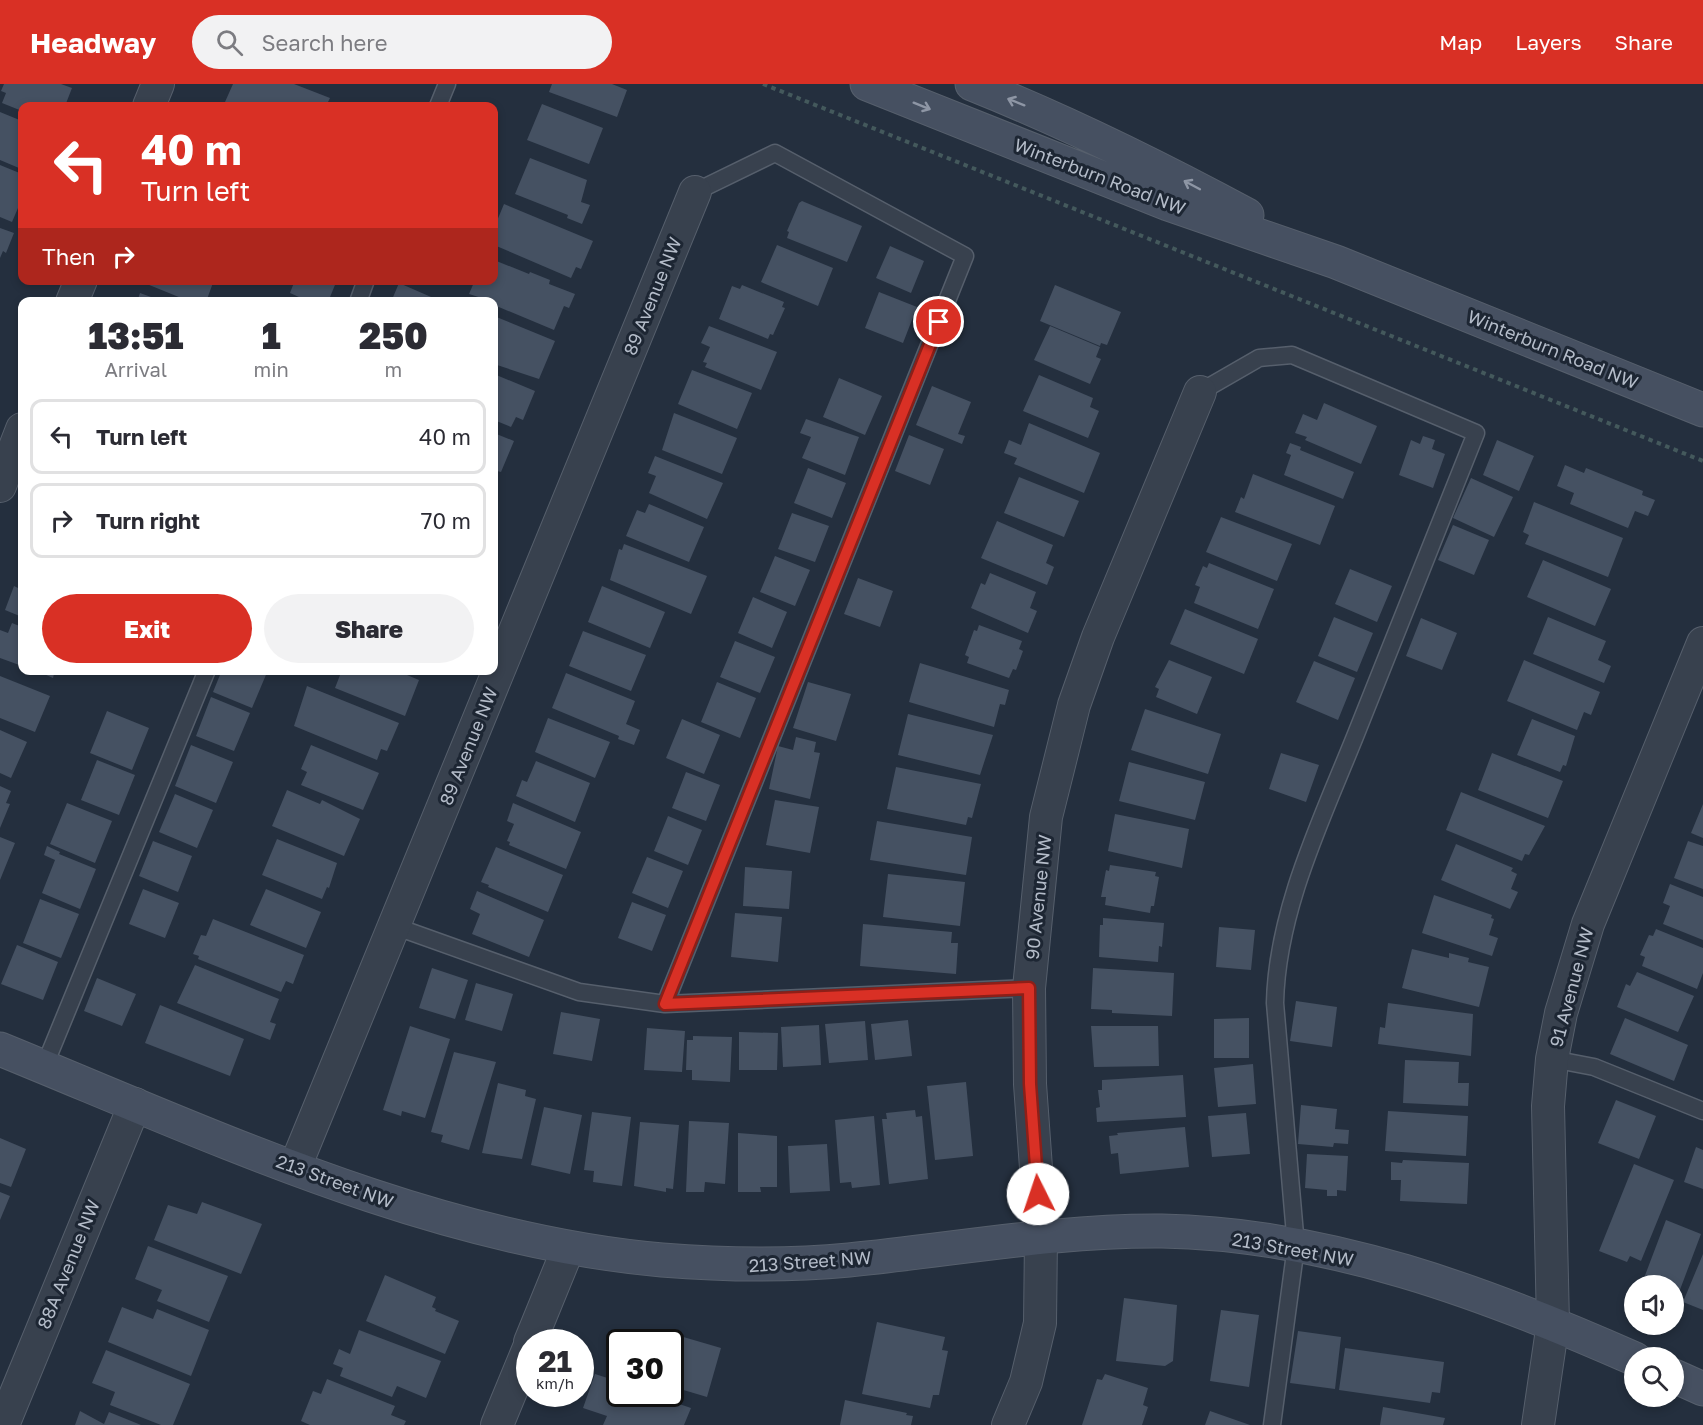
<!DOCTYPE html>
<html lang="en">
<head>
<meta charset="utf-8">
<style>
	body { margin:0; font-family:"Golos Text",sans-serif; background:#f2f2f3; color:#2b2b33; height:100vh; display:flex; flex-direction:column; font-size:22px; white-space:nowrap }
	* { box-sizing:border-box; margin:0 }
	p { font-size:20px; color:#7c7c81 }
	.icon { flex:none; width:33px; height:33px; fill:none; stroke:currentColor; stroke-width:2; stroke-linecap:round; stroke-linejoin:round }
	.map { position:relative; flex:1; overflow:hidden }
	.drawer { position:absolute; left:18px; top:213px; width:480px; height:378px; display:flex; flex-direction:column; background:#fff; border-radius:12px; box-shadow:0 3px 9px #0003 }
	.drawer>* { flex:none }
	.hud { position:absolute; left:18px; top:18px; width:480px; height:183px; border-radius:12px; box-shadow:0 3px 9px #0003; background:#d93025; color:#fff; overflow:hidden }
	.controls { position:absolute; left:1624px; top:1191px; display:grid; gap:12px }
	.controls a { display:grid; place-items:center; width:60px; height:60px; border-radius:50%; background:#fff; box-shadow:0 3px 9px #0003; font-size:30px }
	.speed { position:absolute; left:516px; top:1245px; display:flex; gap:12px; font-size:30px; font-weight:700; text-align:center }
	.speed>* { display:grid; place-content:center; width:78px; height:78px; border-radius:50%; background:#fff; box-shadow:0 3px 9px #0003; line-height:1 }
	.speed small { font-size:15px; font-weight:400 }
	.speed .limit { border:3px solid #111; border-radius:9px; background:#fff; color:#111 }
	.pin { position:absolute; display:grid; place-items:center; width:51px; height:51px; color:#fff; margin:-26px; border:3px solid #fff; border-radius:50%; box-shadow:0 2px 6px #0007 }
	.me { position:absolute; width:66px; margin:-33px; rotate:356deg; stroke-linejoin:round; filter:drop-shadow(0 0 4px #0008) }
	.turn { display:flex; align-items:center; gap:21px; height:126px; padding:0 24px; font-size:27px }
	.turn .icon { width:78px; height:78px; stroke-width:2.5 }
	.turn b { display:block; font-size:42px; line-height:51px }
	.then { display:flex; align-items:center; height:57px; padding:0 24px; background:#0003; gap:12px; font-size:22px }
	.eta { display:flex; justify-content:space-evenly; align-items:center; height:102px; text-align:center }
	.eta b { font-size:36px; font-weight:800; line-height:42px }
	.action { display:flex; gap:12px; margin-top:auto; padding:12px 24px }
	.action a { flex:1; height:69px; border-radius:36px; background:#d93025; color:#fff; font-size:24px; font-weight:800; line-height:69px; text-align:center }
	.action a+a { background:#f2f2f3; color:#2b2b33 }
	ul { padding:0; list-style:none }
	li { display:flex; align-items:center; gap:18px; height:75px; margin:0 12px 9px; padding:0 12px; border:3px solid #e1e1e2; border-radius:12px }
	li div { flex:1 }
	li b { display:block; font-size:22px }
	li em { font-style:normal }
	header { display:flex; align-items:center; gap:36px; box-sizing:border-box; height:84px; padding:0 30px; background:#d93025; color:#fff }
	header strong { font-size:28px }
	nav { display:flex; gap:33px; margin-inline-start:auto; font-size:21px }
	.search { width:420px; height:54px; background:#f2f2f3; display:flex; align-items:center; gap:15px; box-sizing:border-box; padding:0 21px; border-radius:33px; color:#7c7c81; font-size:22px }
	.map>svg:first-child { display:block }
	.building { fill:#455162 }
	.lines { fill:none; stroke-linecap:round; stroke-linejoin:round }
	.lane-casing { stroke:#565f6c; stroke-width:19 }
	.street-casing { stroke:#565f6c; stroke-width:34 }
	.secondary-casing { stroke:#565f6c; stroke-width:35 }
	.path { stroke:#44595c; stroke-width:4; stroke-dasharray:4.5 4.5; stroke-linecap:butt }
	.lane { stroke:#38414e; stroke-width:16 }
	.street { stroke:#38414e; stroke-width:32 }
	.secondary { stroke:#465061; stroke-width:33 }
	.oneway { stroke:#8e96a5 }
	.route-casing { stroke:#8d1f18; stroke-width:15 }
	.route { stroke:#d93025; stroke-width:10 }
	.labels { text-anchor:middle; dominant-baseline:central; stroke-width:6; stroke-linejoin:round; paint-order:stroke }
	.street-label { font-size:18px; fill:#b4bcc9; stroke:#1d2633 }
</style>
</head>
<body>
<header>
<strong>Headway</strong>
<div class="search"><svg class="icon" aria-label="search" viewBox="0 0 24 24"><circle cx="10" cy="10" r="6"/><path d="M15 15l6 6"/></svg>Search here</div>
<nav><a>Map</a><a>Layers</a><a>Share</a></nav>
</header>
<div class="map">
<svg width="1703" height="1341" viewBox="0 0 1703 1341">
	<rect width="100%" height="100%" fill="#242f3e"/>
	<path class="building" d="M4,0H61L72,4L65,22H22V27L2,19L6,9L1,7Z
		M233,0H294L330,14L326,22H236L225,18Z
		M552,0H612L627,6L617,33L549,8Z
		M542,20L603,44L589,80L527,56Z
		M0,28L22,37V82L19,84L0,76Z
		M530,74L587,96L581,118L590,121L582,140L567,134L568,131L515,110Z
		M0,81L22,90V124H18L12,138L0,133Z
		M802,117L862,142L847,178L787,154L789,148L787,147L799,119Z
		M504,120L593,157L581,185L576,183L571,194L494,161V144Z
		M0,144L14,149L6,169L3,167L0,174Z
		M777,161L833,184L818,222L761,198Z
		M890,162L924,177L911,209L876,194Z
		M494,176L529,190L530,188L550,196L549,200L575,210L569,224L564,222L554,246L494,221V218L469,210L475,196H494Z
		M137,196H214L206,218H191Z
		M295,196H337L328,218H310L290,209Z
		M399,199L438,216L437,218H391Z
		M742,201L784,218L782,223L785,224L773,251L770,250L768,255L719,235L732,202L740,205Z
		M1055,201L1121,228L1107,261L1101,259L1100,262L1040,237Z
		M879,208L917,223L903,259L865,244Z
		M140,209L162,217V218H137Z
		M494,232L555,257L539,295L494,280Z
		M709,242L777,268L761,306L705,283L707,279L703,278L710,263L701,259Z
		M1050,242L1100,263L1096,273L1101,275L1090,300L1034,276Z
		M692,286L752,309L737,345L678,320Z
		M494,290L535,307L523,336L516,333L511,343L494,336Z
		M1039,291L1093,314L1090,323L1099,327L1088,354L1023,327Z
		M839,294L882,312L865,351L823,333Z
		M932,302L971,318L958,350L965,352L962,360L916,341Z
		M1324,319L1377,342L1361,380L1305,356L1307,353L1295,349L1303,330L1317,336Z
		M674,329L737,354L722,390L662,366Z
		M806,335L859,353L845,391L802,374L811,353L800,349Z
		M1029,339L1100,369L1084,409L1014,380L1017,374L1004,369L1009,356L1021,361Z
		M494,349L514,357L501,388L497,387L495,392Z
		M909,351L944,365L930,401L895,387Z
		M1423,352L1435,356L1432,365L1445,370L1433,404L1399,391L1411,356L1420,360Z
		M1497,356L1534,372L1519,407L1483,391Z
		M1290,359L1301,363L1300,366L1354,388L1343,415L1284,391L1291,371L1286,369Z
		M655,372L723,399L707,435L649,409L656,392L648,389Z
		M1565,381L1584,389L1586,384L1643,407L1642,411L1655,416L1648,432L1635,427L1628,444L1570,420L1574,409L1557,402Z
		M808,384L846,399L832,434L794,419Z
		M1253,390L1335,422L1320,461L1235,428L1241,413L1244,415Z
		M1019,393L1079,417L1064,453L1004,429Z
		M1471,394L1513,413L1494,453L1453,434Z
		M1534,418L1623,454L1608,493L1525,460L1529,451L1523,448Z
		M649,420L704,443L689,478L626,452L637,426L645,429Z
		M792,429L829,442L815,478L778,465Z
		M1221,433L1292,460L1277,497L1206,468Z
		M997,437L1053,461L1046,479L1054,483L1047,501L981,474Z
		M1453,441L1489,456L1474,491L1438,476Z
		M624,460L707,492L691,530L610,496L619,465L622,466Z
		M775,472L810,486L795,522L760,508Z
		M1543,476L1611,505L1595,542L1527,513Z
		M1209,479L1274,505L1258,545L1194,519L1200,503L1195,501L1203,482L1207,484Z
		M1350,485L1392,502L1377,538L1335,520Z
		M990,489L1036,508L1030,524L1037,527L1028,549L971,524L981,499L985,501Z
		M22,493V533L5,526L14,502L18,504Z
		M858,494L893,507L880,543L844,530Z
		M602,502L665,528L650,564L588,538Z
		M753,513L787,528L772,564L738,549Z
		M1185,525L1258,555L1244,590L1170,560Z
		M1334,533L1373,549L1357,588L1318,572Z
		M1548,533L1606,557L1598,576L1611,582L1604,599L1533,570Z
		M1421,534L1457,549L1442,586L1406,572Z
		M12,539L22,543V582L0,574V546L8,549Z
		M979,541L1022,557L1019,565L1023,567L1016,586L1013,585L1009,594L967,579L969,573L965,571L974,546L977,547Z
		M583,547L646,571L631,607L569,582Z
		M735,557L775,573L760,609L720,593Z
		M1169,576L1212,593L1197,630L1156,613L1159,605L1155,603Z
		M1524,576L1600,608L1591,631L1584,628L1577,646L1507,617Z
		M1314,577L1355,594L1338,636L1296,618Z
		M920,579L1009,606L1005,621L1000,620L994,643L909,618Z
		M35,586H55L53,594Z
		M222,586H268L252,624L213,608Z
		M342,586H395L419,596L405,632L335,604Z
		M566,589L635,617L626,640L640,646L634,661L618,655L619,652L552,624Z
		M0,592L50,612L35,648L0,634Z
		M717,598L756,614L740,654L701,638Z
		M808,598L851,610L836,657L793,644Z
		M307,602L399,639L387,667L381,665L377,676L294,642Z
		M211,613L250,629L234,667L196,652Z
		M1145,625L1221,650L1208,690L1131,666Z
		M107,627L149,644L132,686L90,669Z
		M908,630L993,651L980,691L898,671Z
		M548,634L610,658L595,694L535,668Z
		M682,635L720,651L704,690L666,674Z
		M1532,635L1575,652L1566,682L1563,681L1560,688L1517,671Z
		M0,646L27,658L11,694L0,689Z
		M796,653L816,658L814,668L820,669L810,715L769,705L778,662L793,666Z
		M191,661L233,678L216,719L175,702Z
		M311,661L379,689L363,726L301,701L307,688L301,685Z
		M1281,669L1319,681L1306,718L1269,705Z
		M1492,669L1563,697L1548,734L1478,706Z
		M97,676L135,691L119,731L81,716Z
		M536,677L590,699L575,738L516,712L522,696L527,698Z
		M1129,678L1205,698L1195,736L1119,717Z
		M896,683L981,700L972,734L968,733L966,741L887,725Z
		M686,688L720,701L706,737L672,724Z
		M0,702L11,707L6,719L10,720L0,744Z
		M287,706L320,720L322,716L360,735L344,772L272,742Z
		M1461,708L1545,742L1529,771L1525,770L1522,777L1446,746Z
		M175,710L213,726L197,764L159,748Z
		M775,716L819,723L810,769L766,761Z
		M67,719L112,737L95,779L50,760Z
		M513,719L581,748L566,785L509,761L510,758L507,757L514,740L507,737Z
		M1703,720V754L1691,749Z
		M1115,730L1189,745L1182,784L1108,767Z
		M668,732L702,746L688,781L654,767Z
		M877,737L972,753L966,791L870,776Z
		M0,753L15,759L0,796Z
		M277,755L337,779L329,804L327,803L322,815L262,791Z
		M153,757L192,772L178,808L139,792Z
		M1688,757L1703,762V805L1674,794Z
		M1456,760L1513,784L1511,787L1517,790L1511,805L1518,808L1510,825L1441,796Z
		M47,762L60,768L59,770L96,785L80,825L42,809L55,776L44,771Z
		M496,763L563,791L548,828L488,803L489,801L481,798Z
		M647,773L683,787L668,824L632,809Z
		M1110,781L1156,788L1155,792L1159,793L1154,822H1151L1150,829L1105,821L1106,813H1101L1106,786L1109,787Z
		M745,783L792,787L789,825L743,822Z
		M888,790L965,798L960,842L883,833Z
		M1670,800L1703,813V856L1663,840L1670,822L1663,819Z
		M143,805L179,819L165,854L129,840Z
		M266,805L321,828L306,864L250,841Z
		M477,807L544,836L529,873L472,850L480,830L470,825Z
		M1434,811L1492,831L1491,834L1494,835L1489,851L1498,854L1492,872L1422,849Z
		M40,815L79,830L61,874L23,859Z
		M632,818L666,831L652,867L618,854Z
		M735,829L782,833L778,878L731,873Z
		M1103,834L1164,839L1162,863L1159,862L1158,878L1099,873L1100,841H1103Z
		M213,835L304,871L293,900L286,897L281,908L198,875L199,872L193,870L201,851L206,852Z
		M863,840L952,848L951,859H958L956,890L860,882Z
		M1219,843L1255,846L1251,886L1216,883Z
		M1656,845L1703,864V889L1697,905L1642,882L1645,873L1640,871L1649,851L1653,852Z
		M17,861L58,878L43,916L1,900Z
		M1412,865L1449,874V869L1469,874L1468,878L1489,883L1479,923L1402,904Z
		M195,881L279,915L270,938L276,940L270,956L177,919Z
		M432,884L468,896L455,935L419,924Z
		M1093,884L1174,889L1172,932L1112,929V926L1091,925Z
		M1637,888L1694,912L1678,948L1617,923L1626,900L1630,902Z
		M97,894L136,910L122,942L84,927Z
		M476,899L513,910L502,947L465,936Z
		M1296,917L1337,923L1332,963L1290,957Z
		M1388,919L1473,930L1471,972L1378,960L1380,943L1385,944Z
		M160,921L244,955L230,992L145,959Z
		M561,928L600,935L592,977L553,970Z
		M1249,934V974H1214V935Z
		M1625,934L1688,961L1674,997L1610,970Z
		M908,936L912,972L875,976L871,940Z
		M865,937L868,976L829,979L825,940Z
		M819,941L821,981L783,983L781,943Z
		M410,942L450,955L425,1034L402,1027L401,1032L383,1026Z
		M1091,942H1158L1159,982L1094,983Z
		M647,944L685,947L682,988L644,986Z
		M739,948L778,949L777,986H739Z
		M693,952L732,953L730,998L692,996V986H686L687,956H693Z
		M454,968L496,978L469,1066L441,1058L443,1051L431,1048Z
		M1405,976L1459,978L1458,999H1469L1468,1022L1403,1019Z
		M1253,980L1256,1020L1218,1023L1214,984Z
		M1183,991L1186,1033L1097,1038L1096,1024L1100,1023L1098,1006H1102V996Z
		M966,998L973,1072L935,1076L927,1002Z
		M498,999L526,1006L525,1012L536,1015L522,1075L482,1069Z
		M1616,1016L1656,1032L1639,1075L1598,1059Z
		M1301,1021L1337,1025L1335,1045L1349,1046L1348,1060L1334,1059L1333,1063L1298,1060Z
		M544,1023L582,1031L570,1090L531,1081Z
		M915,1026L916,1033L922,1032L928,1095L889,1100L882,1035H887L886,1029Z
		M1388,1027L1468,1032L1466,1072L1385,1067Z
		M592,1028L631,1033L622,1102L593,1098L594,1087L584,1086Z
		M1246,1029L1250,1070L1212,1073L1208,1032Z
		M874,1032L880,1101L852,1104L851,1098L840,1099L835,1036Z
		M689,1037L729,1039L725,1100L705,1098L704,1108H686Z
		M640,1038L679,1041L673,1105L666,1104V1108L634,1102Z
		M1185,1043L1189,1083L1120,1090L1118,1069L1111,1070L1109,1052L1118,1051L1117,1049Z
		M738,1049L777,1052V1103H760L761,1108H738Z
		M0,1054L26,1065L11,1103L0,1099Z
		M827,1060L830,1107L790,1109L788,1062Z
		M1696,1063L1703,1066V1105L1684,1098Z
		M1307,1070L1348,1072L1346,1107L1337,1106V1112H1327V1106L1305,1104Z
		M1403,1076L1469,1079L1467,1120L1400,1117L1401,1096H1391V1078L1402,1079Z
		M1634,1080L1674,1096L1641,1177L1630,1172L1627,1178L1599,1167Z
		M0,1108L10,1112L0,1136Z
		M202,1118L262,1140L241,1190L154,1156L168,1121L197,1130Z
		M1666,1136L1701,1150L1678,1211L1674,1210V1202H1641Z
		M148,1162L228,1192L209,1238L157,1217L162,1206L135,1195Z
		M1703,1170V1226L1683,1218Z
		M385,1191L436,1213L432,1223L436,1225L435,1227L459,1237L445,1270L366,1237Z
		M1124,1214L1177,1221L1173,1277L1165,1282L1116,1277Z
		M122,1223L153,1235L157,1225L209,1246L191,1292L108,1258Z
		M1221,1226L1259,1231L1249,1303L1210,1297Z
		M877,1238L945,1253L942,1266L948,1267L939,1311H933L930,1324L862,1310Z
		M656,1245L721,1264L707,1313L670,1302V1258H652Z
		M359,1246L441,1277L426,1314L397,1302L392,1313L340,1292L343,1284L333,1280L339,1265L350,1270Z
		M1298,1247L1341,1253L1335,1305L1290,1299Z
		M626,1251L650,1258H624Z
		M1345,1264L1444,1278L1440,1309L1432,1308L1430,1319L1339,1306Z
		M106,1266L190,1300L173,1341H161L110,1321L115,1308L92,1299Z
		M619,1276H620V1290L615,1289Z
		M595,1290L620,1298V1310H650L691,1324L684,1341H603L607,1332L583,1324Z
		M1105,1290L1148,1304L1143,1321L1148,1323L1142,1341H1082L1097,1295L1102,1296Z
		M327,1295L395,1322L391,1331L406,1337L404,1341H310L301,1337L313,1307L321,1310Z
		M845,1316L907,1329L906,1331L913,1332L911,1341H840Z
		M1383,1323L1445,1334L1443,1341H1380Z
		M80,1327L104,1340L109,1328L141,1341H75Z
		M1210,1327L1250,1341H1205Z"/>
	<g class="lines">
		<defs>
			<path id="lane" d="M438,22L447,0
				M358,218L366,196
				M1200,308L1259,274L1292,271L1476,349C1436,449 1396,550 1356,650C1322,735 1277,826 1275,919L1296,1162L1272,1341
				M394,842L579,908L665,920L1029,904
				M665,920L965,172L775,69L695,108
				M1552,975L1594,983L1703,1027
				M44,983L207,586"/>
			<path id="street" d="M149,22L158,0
				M72,218L81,196
				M0,402L22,345
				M295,1083L695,108
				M530,1258L568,1165
				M3,1341L135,1020
				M497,1341L530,1261
				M1008,1341L1026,1298L1040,1239L1041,1154L1030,1000L1029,904L1046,733L1074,621L1098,553L1200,308
				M1538,1341L1553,1239L1548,1022L1552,975L1561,929L1588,840L1703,559"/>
			<path id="secondary" d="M867,0L1168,120L1336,178L1703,326
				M972,0C1067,38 1158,83 1247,131
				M0,965C211,1051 433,1156 662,1176C724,1181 786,1182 849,1176C952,1166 1057,1146 1162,1147C1328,1150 1486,1209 1635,1275
				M1674,1292L1703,1305"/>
		</defs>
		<use href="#lane" class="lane-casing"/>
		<use href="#street" class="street-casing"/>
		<use href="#secondary" class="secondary-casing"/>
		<path class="path" d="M763,0L1703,377"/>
		<use href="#lane" class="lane"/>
		<use href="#street" class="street"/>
		<use href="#secondary" class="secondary"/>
	</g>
	<defs><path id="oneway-shaft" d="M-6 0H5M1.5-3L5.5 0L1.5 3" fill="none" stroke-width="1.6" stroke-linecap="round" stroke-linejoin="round" transform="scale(1.5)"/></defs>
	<g class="oneway">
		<use href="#oneway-shaft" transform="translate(1016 18) rotate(-158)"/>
		<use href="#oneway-shaft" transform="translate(922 22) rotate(22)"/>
		<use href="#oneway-shaft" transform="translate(1192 101) rotate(-152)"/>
	</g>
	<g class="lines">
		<defs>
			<path id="route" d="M939,238L665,920L1029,904L1030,1000L1038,1110"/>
		</defs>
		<use href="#route" class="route-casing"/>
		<use href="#route" class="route"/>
	</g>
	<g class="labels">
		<g class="street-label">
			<text transform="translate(1100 92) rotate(21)">Winterburn Road NW</text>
			<text transform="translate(652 212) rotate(-68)">89 Avenue NW</text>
			<text transform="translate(1553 265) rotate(22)">Winterburn Road NW</text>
			<text transform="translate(468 662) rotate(-68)">89 Avenue NW</text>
			<text transform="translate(1038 813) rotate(-84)">90 Avenue NW</text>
			<text transform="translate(1571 903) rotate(-75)">91 Avenue NW</text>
			<text transform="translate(335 1097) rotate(20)">213 Street NW</text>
			<text transform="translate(1293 1165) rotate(10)">213 Street NW</text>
			<text transform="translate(810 1177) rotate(-4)">213 Street NW</text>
			<text transform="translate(68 1180) rotate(-68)">88A Avenue NW</text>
		</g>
	</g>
</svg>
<div class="controls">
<a><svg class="icon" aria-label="sound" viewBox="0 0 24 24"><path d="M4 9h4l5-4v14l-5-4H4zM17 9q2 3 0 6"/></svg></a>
<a><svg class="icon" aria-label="search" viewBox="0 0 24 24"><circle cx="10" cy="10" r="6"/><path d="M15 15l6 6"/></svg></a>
</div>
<div class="speed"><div>21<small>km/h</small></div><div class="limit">30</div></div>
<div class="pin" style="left:939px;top:238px;background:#d93025"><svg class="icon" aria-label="arrive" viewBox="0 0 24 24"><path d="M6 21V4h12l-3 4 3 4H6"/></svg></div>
<svg class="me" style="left:1038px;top:1110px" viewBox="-20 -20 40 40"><circle r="19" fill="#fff"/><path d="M0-13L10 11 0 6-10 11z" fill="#d93025"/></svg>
<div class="hud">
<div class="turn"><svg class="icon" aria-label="left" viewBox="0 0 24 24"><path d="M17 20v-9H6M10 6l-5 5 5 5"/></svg><div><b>40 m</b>Turn left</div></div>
<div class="then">Then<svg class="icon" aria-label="right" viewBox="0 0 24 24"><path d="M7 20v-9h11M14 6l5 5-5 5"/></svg></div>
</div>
<section class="drawer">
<div class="eta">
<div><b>13:51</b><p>Arrival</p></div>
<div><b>1</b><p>min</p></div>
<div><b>250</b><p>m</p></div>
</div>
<ul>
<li><svg class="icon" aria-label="left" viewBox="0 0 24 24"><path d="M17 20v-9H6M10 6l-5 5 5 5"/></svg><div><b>Turn left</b></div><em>40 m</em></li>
<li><svg class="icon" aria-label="right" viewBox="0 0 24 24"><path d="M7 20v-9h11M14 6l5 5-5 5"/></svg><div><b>Turn right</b></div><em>70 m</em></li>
</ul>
<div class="action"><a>Exit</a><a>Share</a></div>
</section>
</div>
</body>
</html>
